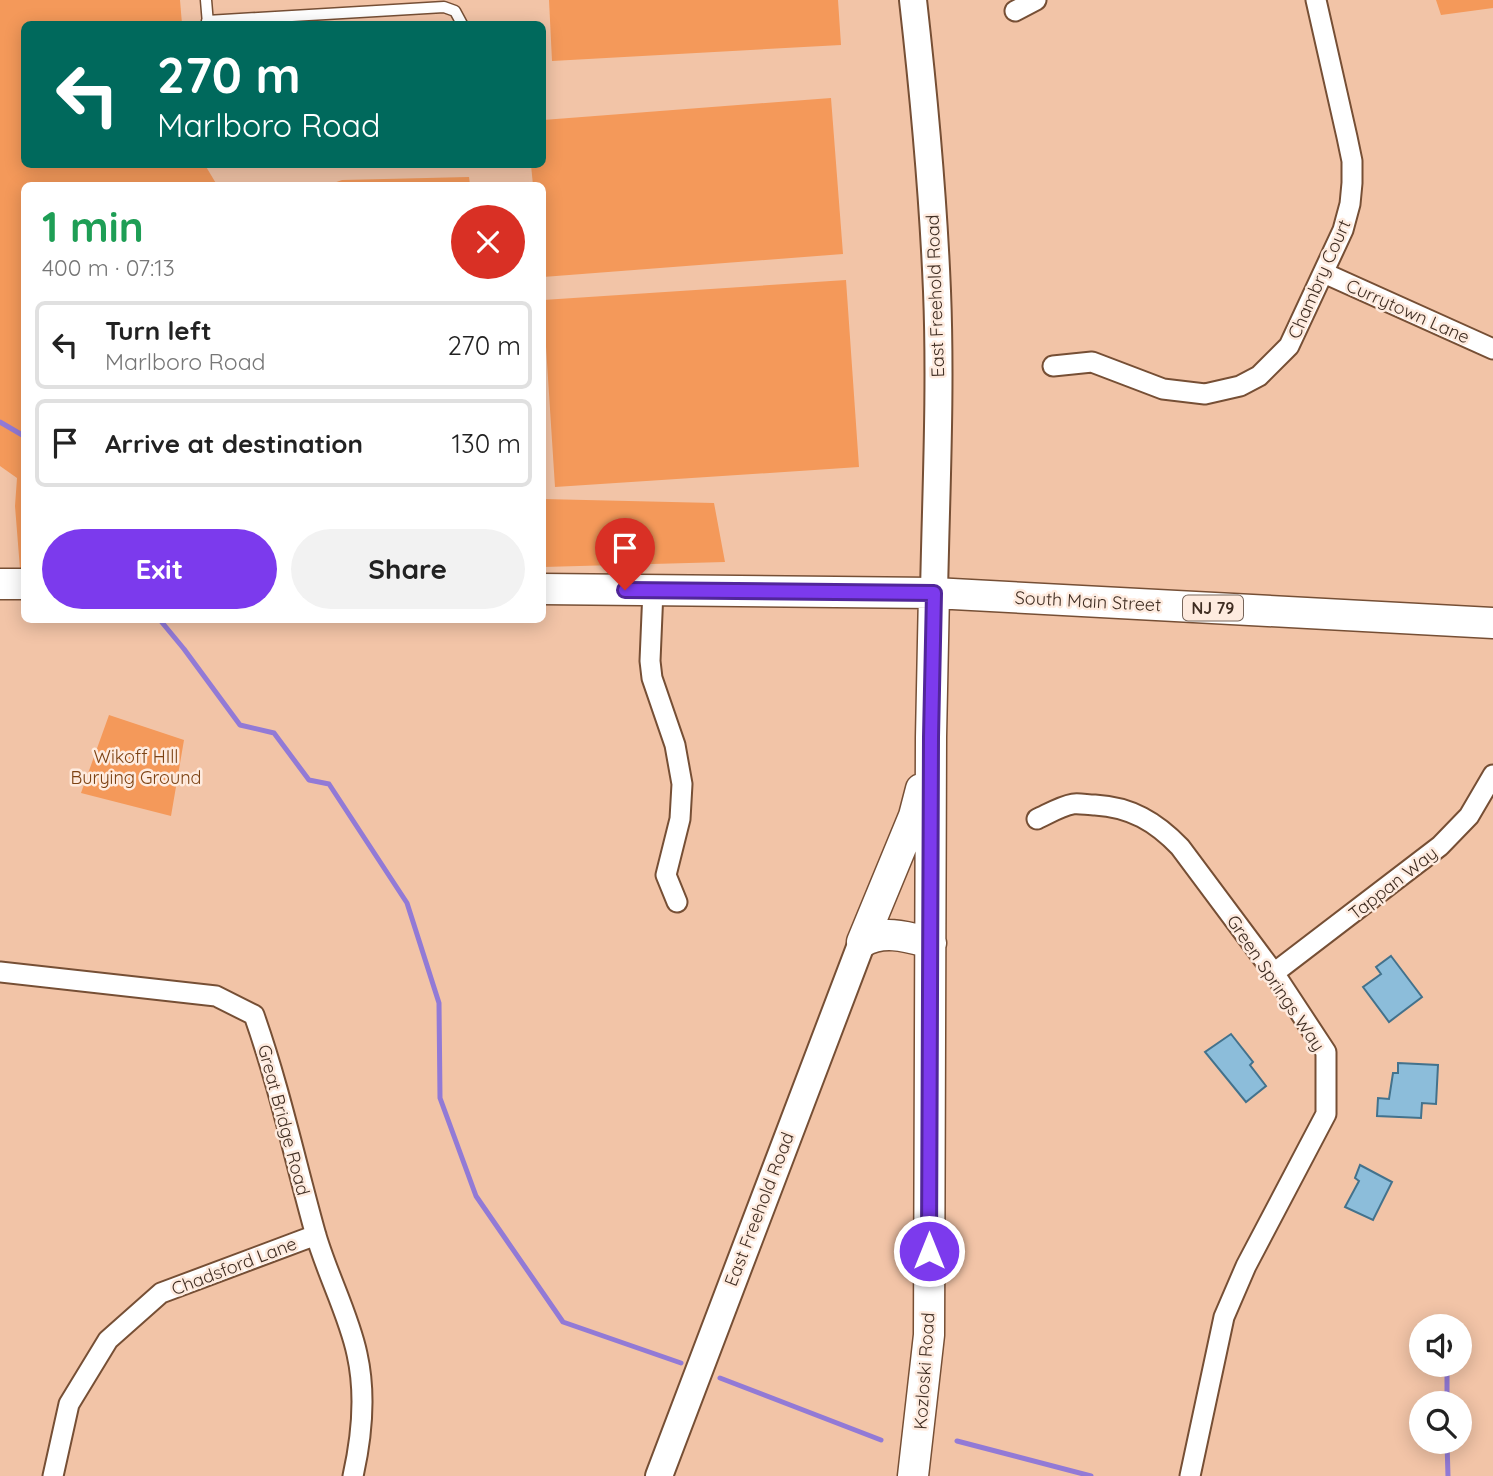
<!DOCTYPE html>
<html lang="en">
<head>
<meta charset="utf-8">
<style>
	body { margin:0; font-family:Quicksand,sans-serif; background:#f2f2f2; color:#222; height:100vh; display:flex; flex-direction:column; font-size:26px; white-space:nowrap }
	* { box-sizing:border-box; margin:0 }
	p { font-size:23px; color:#767676 }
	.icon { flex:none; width:38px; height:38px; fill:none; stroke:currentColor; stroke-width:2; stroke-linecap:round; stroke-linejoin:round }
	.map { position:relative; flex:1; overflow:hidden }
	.panel { position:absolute; left:21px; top:182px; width:525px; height:441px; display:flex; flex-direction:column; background:#fff; border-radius:10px; box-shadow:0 4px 18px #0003 }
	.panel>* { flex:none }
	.guide { position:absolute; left:21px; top:21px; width:525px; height:147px; border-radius:10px; box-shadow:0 4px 18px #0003; background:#00695c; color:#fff; overflow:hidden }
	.controls { position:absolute; left:1409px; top:1314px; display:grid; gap:14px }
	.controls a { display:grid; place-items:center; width:63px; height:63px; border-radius:50%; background:#fff; box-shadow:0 4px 18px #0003; font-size:35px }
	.pin { position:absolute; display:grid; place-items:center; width:60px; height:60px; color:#fff; margin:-72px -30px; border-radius:50% 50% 50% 0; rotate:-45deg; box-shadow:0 0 7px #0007 }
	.pin .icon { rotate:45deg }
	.me { position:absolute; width:77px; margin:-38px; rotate:0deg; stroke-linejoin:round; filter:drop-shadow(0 0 5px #0008) }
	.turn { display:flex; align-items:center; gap:24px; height:147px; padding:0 21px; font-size:32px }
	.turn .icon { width:91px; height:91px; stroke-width:2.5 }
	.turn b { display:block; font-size:49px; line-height:60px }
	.round { display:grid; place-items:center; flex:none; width:74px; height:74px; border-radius:37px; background:#f2f2f2 }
	.overview { display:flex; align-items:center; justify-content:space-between; height:119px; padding:0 21px }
	h1 { font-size:42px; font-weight:700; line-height:52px; color:#1e9e55 }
	.cta { display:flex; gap:14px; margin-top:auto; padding:14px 21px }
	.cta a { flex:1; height:80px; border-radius:42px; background:#7c3aed; color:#fff; font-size:28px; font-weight:700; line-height:80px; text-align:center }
	.cta a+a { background:#f2f2f2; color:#222 }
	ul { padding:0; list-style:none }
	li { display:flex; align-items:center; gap:21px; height:88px; margin:0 14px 10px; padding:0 7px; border:4px solid #e0e0e0; border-radius:10px }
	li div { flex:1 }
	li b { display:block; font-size:26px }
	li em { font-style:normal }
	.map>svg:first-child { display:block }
	.green { fill:#f4995a }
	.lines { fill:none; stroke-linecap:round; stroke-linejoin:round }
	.stream { stroke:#927ad6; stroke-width:5 }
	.building { fill:#8cbdda; stroke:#43728c; stroke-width:2 }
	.lane-casing { stroke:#764f35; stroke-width:13 }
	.street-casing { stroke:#764f35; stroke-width:23 }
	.secondary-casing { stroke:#764f35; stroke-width:30 }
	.primary-casing { stroke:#764f35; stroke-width:33 }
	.lane { stroke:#fff; stroke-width:10 }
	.street { stroke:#fff; stroke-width:19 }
	.secondary { stroke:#fff; stroke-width:26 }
	.primary { stroke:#fff; stroke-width:30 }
	.route-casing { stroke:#51269a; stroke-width:18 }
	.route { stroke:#7c3aed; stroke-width:12 }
	.labels { text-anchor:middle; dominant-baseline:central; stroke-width:5; stroke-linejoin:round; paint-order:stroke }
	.shield { fill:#feebdf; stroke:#78665b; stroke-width:2 }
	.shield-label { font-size:16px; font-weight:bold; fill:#3f2d22 }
	.street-label { font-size:18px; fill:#3f2d22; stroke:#feebdf }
	.park-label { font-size:18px; fill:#7d4213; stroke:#feebdf }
</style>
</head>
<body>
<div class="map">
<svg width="1493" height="1476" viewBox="0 0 1493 1476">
	<rect width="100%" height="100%" fill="#f2c4a7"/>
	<path class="green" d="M0,0H180L182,24H24V164L205,165L217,185L24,186V569H20L15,506L17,478L0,466Z
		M549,0H838L841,45L552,61Z
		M1436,0H1493V8L1441,15Z
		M831,98L843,254L543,277L542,186L533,185L531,165L542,164L543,120Z
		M469,177L470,185H328L342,180Z
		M846,280L859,467L555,487L543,300Z
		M543,499L714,503L725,562L543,567Z
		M109,715L184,740L171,816L81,793Z"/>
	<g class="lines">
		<path class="stream" d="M0,422L24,436
			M160,620L184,649L240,725L274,733L309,780L329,784L407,903L439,1003L440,1098L476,1196L563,1322L681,1363
			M1447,1365V1404
			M720,1378L881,1440
			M957,1441L1091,1476
			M1447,1442L1448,1476"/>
	</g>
	<path class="building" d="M1391,956L1422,997L1389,1022L1363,987L1381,974L1376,967Z
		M1231,1034L1253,1062L1250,1065L1266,1086L1246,1102L1205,1052Z
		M1398,1063L1438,1065L1436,1104L1422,1103L1421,1118L1377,1116L1378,1098L1389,1099L1393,1073H1398Z
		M1360,1165L1392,1182L1373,1220L1345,1207L1359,1181L1355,1178Z"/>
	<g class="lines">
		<defs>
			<path id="lane" d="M206,0L208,24
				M207,21L444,7L455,11L462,24"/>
			<path id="street" d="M1015,11L1036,0
				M1324,273L1493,349
				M1053,366L1092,362L1163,389L1205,394L1240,386L1259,376L1289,346L1343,230L1350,204L1352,183V161L1347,137L1316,0
				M653,590L650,661L652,678L675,745L682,784L680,819L666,875L677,902
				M1037,819C1048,814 1061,806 1073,804C1079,803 1088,805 1095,805C1131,807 1156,822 1180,847L1274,973L1326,1052V1114L1246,1266L1224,1317L1190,1476
				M0,972L216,996L254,1015C279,1086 295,1160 315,1232C326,1272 349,1315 357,1354C366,1394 362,1436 353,1476
				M1274,973L1440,846L1469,816L1493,775
				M53,1476L69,1404L108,1340L161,1293L316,1235"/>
			<path id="secondary" d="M913,0C924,97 933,193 937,291C941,391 936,492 934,593
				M659,1476L862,942"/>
			<path id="primary" d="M0,584H24
				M542,589L934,593L1493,623
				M862,942L914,816L921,789
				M862,942C884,929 908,937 931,943
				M913,1476L929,1335L931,737L934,593"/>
		</defs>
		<use href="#lane" class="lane-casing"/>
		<use href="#street" class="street-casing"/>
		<use href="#secondary" class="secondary-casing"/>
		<use href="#primary" class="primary-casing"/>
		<use href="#lane" class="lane"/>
		<use href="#street" class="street"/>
		<use href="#secondary" class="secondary"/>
		<use href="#primary" class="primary"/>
	</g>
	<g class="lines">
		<defs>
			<path id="route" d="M625,590L934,593L931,737L929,1251"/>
		</defs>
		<use href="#route" class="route-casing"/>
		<use href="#route" class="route"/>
	</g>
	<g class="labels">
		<rect class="shield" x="1183" y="595.5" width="60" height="25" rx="5"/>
		<g class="shield-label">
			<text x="1213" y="608">NJ 79</text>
		</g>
		<g class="street-label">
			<text transform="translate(1319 279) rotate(-66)">Chambry Court</text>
			<text transform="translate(935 296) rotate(-92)">East Freehold Road</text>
			<text transform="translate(1408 311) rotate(24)">Currytown Lane</text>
			<text transform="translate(1088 601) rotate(3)">South Main Street</text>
			<text transform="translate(1393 883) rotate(-38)">Tappan Way</text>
			<text transform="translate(1276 983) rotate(56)">Green Springs Way</text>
			<text transform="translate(284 1120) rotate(75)">Great Bridge Road</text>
			<text transform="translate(759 1209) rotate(-69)">East Freehold Road</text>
			<text transform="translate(234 1266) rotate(-21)">Chadsford Lane</text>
			<text transform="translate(924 1371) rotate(-86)">Kozloski Road</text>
		</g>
		<g class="park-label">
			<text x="136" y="756">Wikoff HIll<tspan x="136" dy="21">Burying Ground</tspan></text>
		</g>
	</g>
</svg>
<div class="controls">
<a><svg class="icon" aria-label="sound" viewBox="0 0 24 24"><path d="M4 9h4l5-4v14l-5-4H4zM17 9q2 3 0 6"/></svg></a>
<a><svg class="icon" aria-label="search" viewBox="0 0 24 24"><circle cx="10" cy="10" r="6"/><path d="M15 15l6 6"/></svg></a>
</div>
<div class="pin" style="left:625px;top:590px;background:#d93025"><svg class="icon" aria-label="arrive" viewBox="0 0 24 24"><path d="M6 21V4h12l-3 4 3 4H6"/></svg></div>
<svg class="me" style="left:929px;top:1251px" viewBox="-20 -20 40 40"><circle r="17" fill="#7c3aed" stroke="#fff" stroke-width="3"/><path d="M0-11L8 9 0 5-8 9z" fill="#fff"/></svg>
<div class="guide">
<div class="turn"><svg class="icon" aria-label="left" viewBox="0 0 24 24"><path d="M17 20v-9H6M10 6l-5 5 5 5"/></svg><div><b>270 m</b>Marlboro Road</div></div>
</div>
<section class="panel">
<div class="overview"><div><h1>1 min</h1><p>400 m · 07:13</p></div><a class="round" style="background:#d93025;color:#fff"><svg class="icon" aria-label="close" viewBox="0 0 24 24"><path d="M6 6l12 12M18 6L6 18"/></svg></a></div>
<ul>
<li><svg class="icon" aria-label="left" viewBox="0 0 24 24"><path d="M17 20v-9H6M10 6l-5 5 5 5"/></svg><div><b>Turn left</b><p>Marlboro Road</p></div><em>270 m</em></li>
<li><svg class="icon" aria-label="arrive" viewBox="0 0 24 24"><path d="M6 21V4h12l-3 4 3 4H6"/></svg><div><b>Arrive at destination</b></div><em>130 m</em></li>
</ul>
<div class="cta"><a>Exit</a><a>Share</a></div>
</section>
</div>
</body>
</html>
